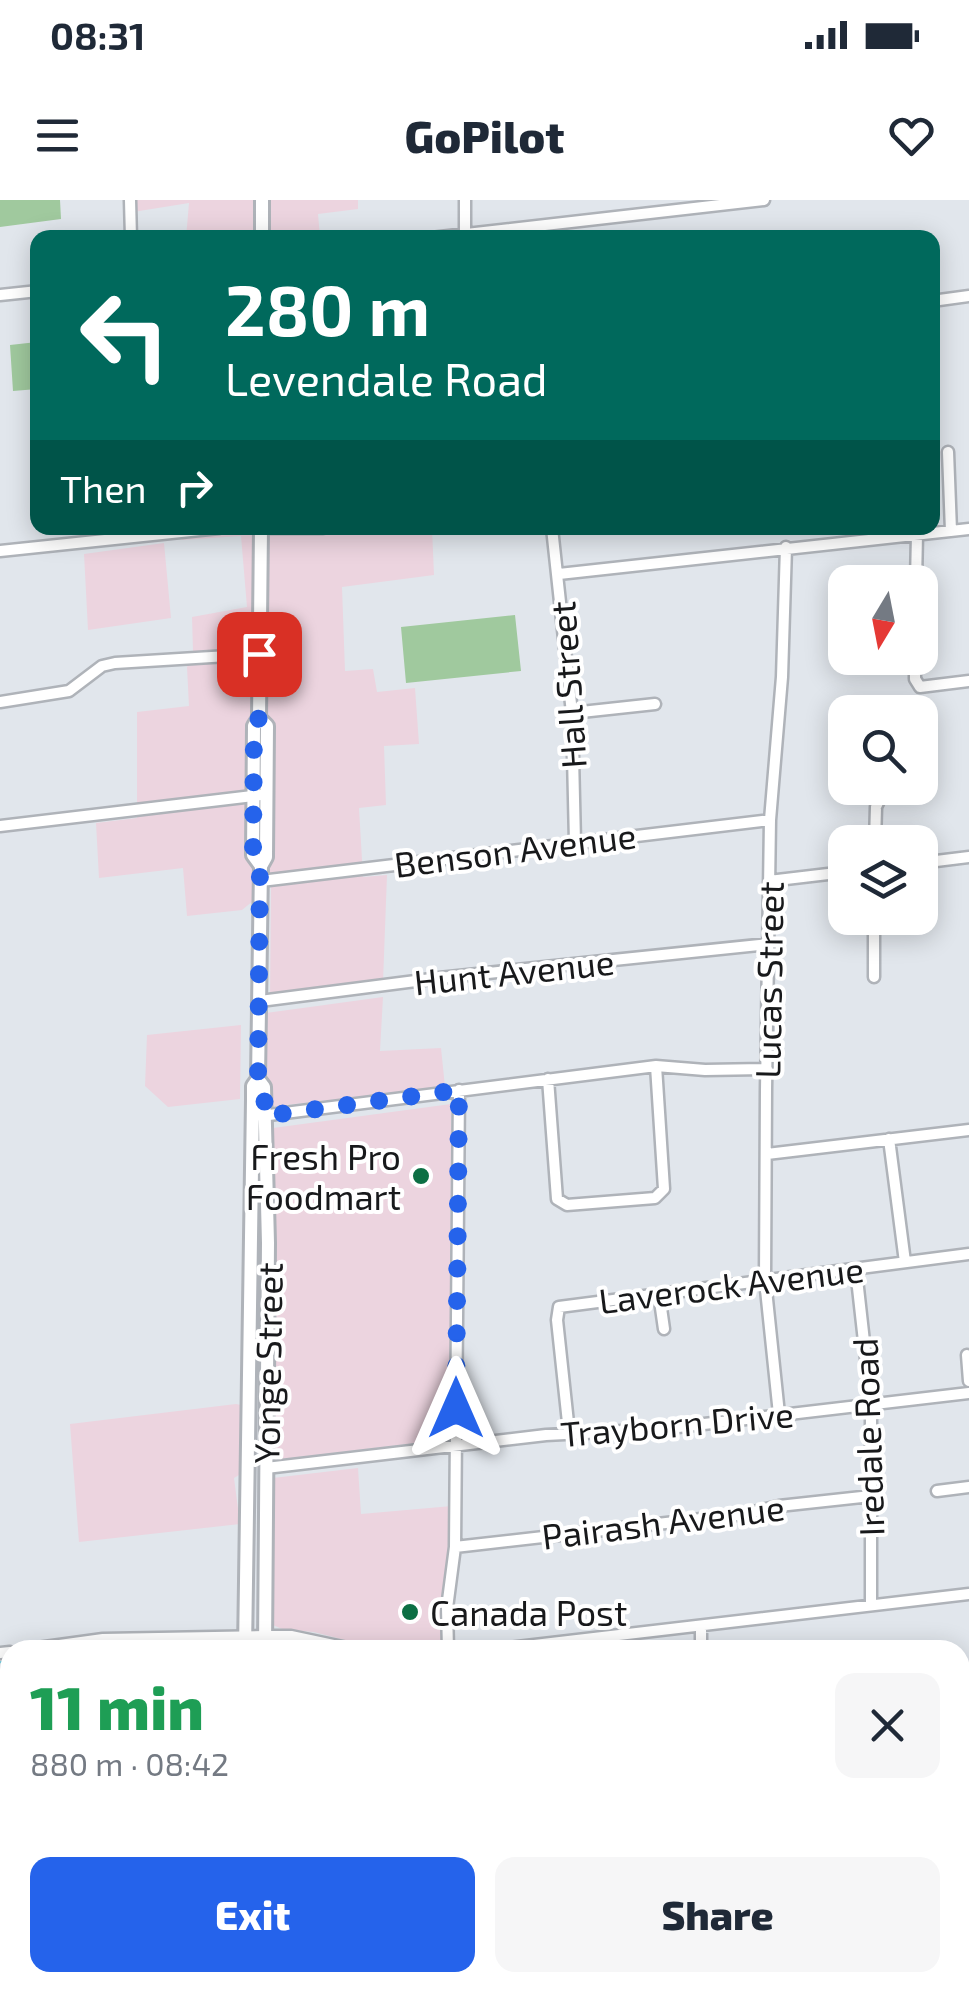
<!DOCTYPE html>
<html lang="en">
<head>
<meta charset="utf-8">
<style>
	body { margin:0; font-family:"Exo 2",sans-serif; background:#f6f6f7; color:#1f2937; height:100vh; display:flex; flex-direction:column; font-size:38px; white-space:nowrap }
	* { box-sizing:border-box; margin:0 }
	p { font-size:32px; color:#747a83 }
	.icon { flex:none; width:55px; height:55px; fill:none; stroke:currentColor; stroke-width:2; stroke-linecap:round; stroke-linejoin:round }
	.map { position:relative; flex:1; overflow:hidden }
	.drawer { position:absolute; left:0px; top:1440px; width:970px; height:352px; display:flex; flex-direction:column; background:#fff; border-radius:30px 30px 0 0; box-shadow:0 5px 25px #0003 }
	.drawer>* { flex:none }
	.guide { position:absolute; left:30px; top:30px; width:910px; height:305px; border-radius:20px; box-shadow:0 5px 25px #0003; background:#00695c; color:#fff; overflow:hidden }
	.needle { width:65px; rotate:190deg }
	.tools { position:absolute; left:828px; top:365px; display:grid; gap:20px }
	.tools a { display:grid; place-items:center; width:110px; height:110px; border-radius:20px; background:#fff; box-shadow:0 5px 25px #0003; font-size:50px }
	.pin { position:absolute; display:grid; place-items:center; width:85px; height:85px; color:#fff; margin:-42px; border-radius:20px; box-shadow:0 5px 15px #0006 }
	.me { position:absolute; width:110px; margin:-55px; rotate:0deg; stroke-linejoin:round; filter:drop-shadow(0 0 8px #0008) }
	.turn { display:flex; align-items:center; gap:35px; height:210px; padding:0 30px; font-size:45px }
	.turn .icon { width:130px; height:130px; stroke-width:2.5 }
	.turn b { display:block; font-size:70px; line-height:85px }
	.then { display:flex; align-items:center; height:95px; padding:0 30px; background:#0003; gap:20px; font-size:38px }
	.round { display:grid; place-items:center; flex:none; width:105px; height:105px; border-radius:20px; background:#f6f6f7 }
	.summary { display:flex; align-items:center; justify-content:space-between; height:170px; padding:0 30px }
	h1 { font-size:60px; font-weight:800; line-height:75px; color:#1e9e55 }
	.primary-button { display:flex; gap:20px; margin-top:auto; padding:20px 30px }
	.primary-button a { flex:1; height:115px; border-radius:20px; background:#2563eb; color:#fff; font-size:40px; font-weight:800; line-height:115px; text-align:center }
	.primary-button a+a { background:#f6f6f7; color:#1f2937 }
	.status { display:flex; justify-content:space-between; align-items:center; height:70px; padding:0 50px; background:#fff; direction:ltr }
	.status svg { height:28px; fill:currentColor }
	header { display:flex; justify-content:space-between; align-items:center; height:130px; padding:0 30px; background:#fff; font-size:45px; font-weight:800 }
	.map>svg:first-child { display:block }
	.commercial { fill:#ecd4df }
	.green { fill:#a0c99e }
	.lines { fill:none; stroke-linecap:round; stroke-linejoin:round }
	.stream { stroke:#7bd2e5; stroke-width:2.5 }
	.minor-casing { stroke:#afb3b9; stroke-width:15 }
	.major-casing { stroke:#afb3b9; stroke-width:18 }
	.minor { stroke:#fff; stroke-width:10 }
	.major { stroke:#fff; stroke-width:12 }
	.route { stroke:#2563eb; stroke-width:18; stroke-dasharray:0 32.4 }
	.poi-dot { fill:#0c6f44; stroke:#fff; stroke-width:4 }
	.labels { text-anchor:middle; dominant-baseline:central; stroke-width:8; stroke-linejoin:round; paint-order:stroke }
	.street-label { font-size:35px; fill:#18191b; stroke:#fff }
	.poi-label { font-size:35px; fill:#18191b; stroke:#fff; text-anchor:end }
</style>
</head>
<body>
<div class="status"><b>08:31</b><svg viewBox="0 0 49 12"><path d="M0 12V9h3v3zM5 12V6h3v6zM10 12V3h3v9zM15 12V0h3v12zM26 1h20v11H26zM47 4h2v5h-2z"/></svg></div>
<header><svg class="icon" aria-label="menu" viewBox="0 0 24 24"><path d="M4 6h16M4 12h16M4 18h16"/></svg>GoPilot<svg class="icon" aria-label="heart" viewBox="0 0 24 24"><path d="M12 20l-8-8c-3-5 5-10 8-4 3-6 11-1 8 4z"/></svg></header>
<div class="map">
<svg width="969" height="1791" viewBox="0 0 969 1791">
	<rect width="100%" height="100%" fill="#e1e6ec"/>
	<path class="commercial" d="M132,0H358V9L318,14L320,37L186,38L189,3L133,12Z
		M181,328H432L434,375L342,387L345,471L373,469L377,492L415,488L419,544L384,546L386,605L359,608L363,677L387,675L383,782L270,799L271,686L242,710L187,716L183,668L99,678L96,623L137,618V512L189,506L187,467L193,451L192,417L247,407L241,336L182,340Z
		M164,343L171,418L88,430L84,354Z
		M383,797L380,851L441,848L445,887L268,907L266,813Z
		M241,825L240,899L168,907L145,886L147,835Z
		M451,904L450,1239L273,1260V928Z
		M236,1204L241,1205L239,1275L234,1278L240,1324L79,1342L70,1224Z
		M358,1268L361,1314L452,1306L450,1355L441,1404L443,1449L383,1450L314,1432L282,1429L273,1425V1278Z"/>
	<path class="green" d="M0,0H60L61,19L0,27Z
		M37,142V189L13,191L10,145Z
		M515,415L521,471L406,483L401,427Z"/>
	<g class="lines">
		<path class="stream" d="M1,1462L10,1469"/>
		<defs>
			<path id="minor" d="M130,0L131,38
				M465,0V37
				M431,38L764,0
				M0,95L38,91
				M932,101L969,96
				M948,252L951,331
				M258,328H323
				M552,328L572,513L575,642
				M0,351L219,328
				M559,374L969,329
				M916,382L917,334
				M915,458V479L920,487L969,481
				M0,502L69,491L102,466L115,463L259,454
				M572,513L655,504
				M0,626L261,595
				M875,642L876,607L883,592
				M920,663L969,657
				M261,681L770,620
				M769,681L845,672
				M874,777V718
				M260,801L439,778L768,744
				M548,879L557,999L567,1005L655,998L664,989L656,866
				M261,916L656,866L705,870L767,869
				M889,939L905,1062
				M767,954L969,930
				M856,1070L871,1204V1405
				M659,1094L664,1129
				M967,1155L969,1181
				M779,1214L765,1080L766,890L770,620L782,477L786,347
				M569,1232L557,1120L559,1107L969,1054
				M266,1268L546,1235L661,1229L969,1193
				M937,1291L969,1287
				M455,1347L745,1314L779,1306L871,1296
				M701,1426V1450
				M23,1450L103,1439L265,1436H291L357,1450
				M448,1450L447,1408L455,1347L459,890
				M491,1450L969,1394
				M0,1453L10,1452
				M960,1552L969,1551
				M590,1791V1782"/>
			<path id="major" d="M262,38V0
				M261,666L253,655L254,526L259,518L261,328
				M258,879L264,887L268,1043L265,1450
				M245,1450L253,900V886L258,879L261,666L266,657L267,526L259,518
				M960,1714L969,1713
				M207,1791L278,1782
				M299,1791L304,1785L331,1782"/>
		</defs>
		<use href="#minor" class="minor-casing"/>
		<use href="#major" class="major-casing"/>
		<use href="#minor" class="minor"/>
		<use href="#major" class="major"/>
	</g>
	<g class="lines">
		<path class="route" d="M259,454V518L254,526L253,657L260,666L258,879L264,886L265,916L459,890L456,1208"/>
	</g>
	<g class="poi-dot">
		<circle cx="421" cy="976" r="10"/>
		<circle cx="410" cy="1412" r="10"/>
	</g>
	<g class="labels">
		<g class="street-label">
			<text transform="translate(567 485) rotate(-94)">Hall Street</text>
			<text transform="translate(515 649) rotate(-7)">Benson Avenue</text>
			<text transform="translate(514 771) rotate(-6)">Hunt Avenue</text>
			<text transform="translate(768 780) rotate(-89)">Lucas Street</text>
			<text transform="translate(731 1084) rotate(-7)">Laverock Avenue</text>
			<text transform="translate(267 1163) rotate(-89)">Yonge Street</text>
			<text transform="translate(677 1223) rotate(-5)">Trayborn Drive</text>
			<text transform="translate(867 1237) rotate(-92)">Iredale Road</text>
			<text transform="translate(663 1321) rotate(-7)">Pairash Avenue</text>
		</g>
		<g class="poi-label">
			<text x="401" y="956">Fresh Pro<tspan x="401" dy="40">Foodmart</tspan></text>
			<text x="430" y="1412" text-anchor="start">Canada Post</text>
		</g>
	</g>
</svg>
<div class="tools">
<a><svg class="needle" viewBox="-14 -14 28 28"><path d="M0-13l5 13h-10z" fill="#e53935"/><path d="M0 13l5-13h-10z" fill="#747a83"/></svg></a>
<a><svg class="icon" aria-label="search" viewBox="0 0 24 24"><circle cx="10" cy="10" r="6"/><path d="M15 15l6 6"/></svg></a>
<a><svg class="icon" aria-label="layers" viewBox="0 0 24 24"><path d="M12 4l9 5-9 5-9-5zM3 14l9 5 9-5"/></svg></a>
</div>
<div class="pin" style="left:259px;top:454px;background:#d93025"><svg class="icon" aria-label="arrive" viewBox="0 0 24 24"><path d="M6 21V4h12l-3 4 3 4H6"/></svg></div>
<svg class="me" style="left:456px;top:1208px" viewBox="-20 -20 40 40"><path d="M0-17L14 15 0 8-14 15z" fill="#2563eb" stroke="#fff" stroke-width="4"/></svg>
<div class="guide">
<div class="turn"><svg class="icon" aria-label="left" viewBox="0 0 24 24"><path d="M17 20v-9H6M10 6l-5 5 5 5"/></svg><div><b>280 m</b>Levendale Road</div></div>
<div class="then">Then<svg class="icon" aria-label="right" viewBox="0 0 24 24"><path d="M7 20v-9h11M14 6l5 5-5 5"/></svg></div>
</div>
<section class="drawer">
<div class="summary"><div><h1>11 min</h1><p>880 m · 08:42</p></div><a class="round"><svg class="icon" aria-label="close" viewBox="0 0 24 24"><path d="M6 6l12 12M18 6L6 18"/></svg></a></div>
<div class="primary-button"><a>Exit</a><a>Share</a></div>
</section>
</div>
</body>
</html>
